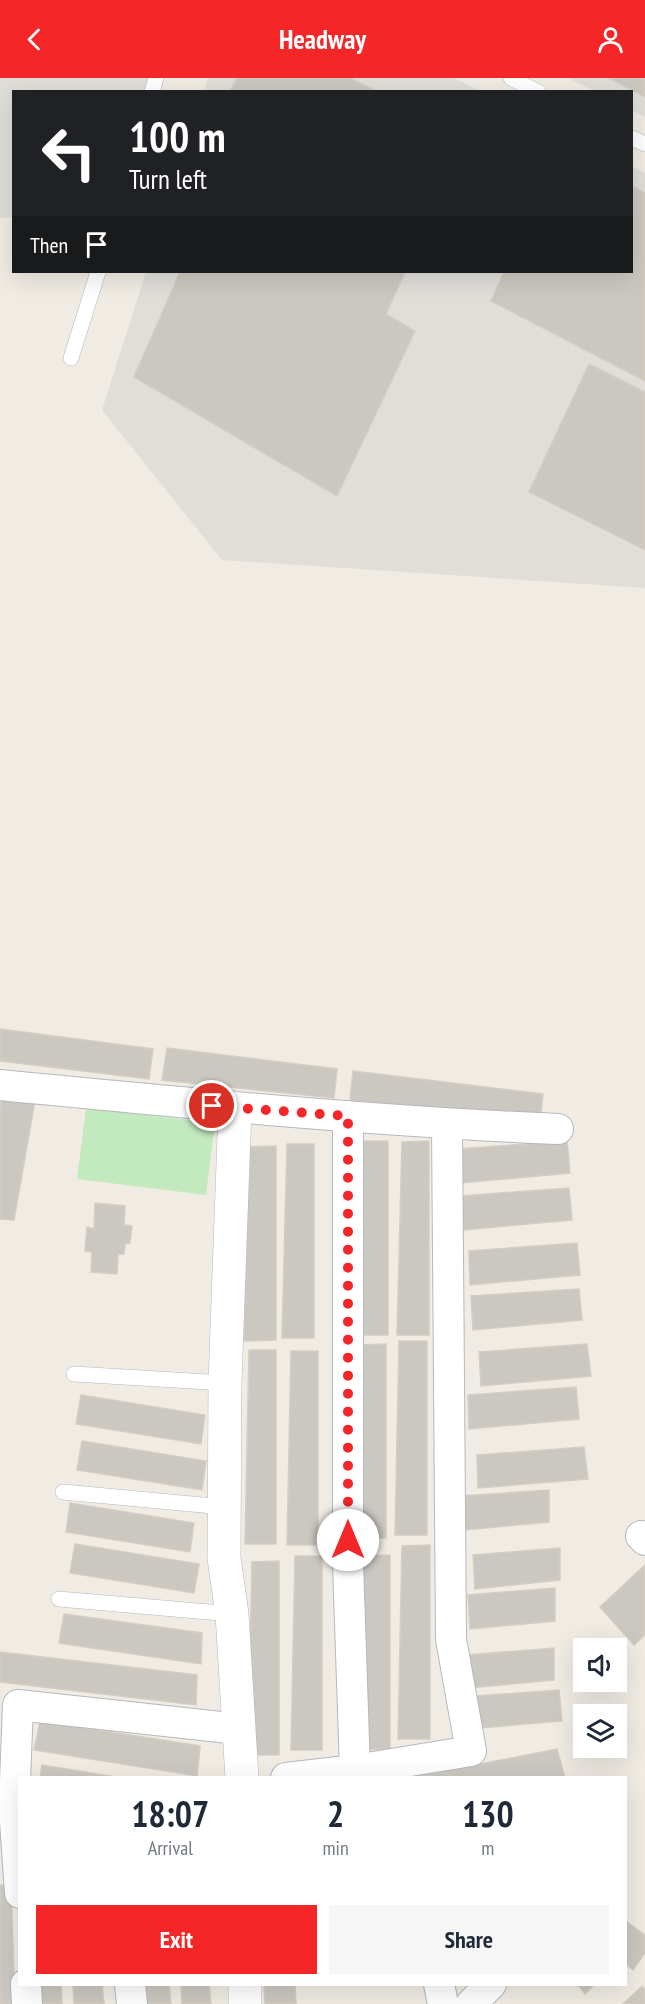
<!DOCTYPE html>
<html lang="en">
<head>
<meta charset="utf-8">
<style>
	body { margin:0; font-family:"PT Sans Narrow",sans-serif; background:#f6f6f7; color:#1f2937; height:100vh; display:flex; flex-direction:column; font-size:22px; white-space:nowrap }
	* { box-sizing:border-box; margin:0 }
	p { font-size:20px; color:#747a83 }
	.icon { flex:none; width:33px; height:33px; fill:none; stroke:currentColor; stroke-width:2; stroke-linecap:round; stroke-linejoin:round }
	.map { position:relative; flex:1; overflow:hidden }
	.details { position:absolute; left:18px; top:1698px; width:609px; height:210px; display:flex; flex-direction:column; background:#fff; border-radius:0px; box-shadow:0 6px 24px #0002 }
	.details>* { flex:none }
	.top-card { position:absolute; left:12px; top:12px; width:621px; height:183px; border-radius:0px; box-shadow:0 6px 24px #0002; background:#202124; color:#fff; overflow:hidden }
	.fabs { position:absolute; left:573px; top:1560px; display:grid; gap:12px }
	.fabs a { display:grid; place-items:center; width:54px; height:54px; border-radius:0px; background:#fff; box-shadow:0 6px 24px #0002; font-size:30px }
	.pin { position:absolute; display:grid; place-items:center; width:51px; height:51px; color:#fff; margin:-26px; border:3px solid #fff; border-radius:50%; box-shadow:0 2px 6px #0007 }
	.me { position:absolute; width:66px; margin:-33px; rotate:0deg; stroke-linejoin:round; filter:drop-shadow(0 0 4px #0008) }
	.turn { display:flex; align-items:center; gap:21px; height:126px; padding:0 18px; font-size:27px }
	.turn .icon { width:78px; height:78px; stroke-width:2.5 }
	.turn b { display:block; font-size:42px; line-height:51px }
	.then { display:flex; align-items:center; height:57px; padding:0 18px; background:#0003; gap:12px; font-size:22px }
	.eta { display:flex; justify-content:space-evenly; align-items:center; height:102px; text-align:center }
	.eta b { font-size:36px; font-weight:600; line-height:42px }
	.action { display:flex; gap:12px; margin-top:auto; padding:12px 18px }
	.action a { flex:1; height:69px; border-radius:0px; background:#f42628; color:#fff; font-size:24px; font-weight:600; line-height:69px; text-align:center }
	.action a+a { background:#f6f6f7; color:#1f2937 }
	header { display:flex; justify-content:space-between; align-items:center; height:78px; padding:0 18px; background:#f42628; color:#fff; font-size:27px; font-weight:600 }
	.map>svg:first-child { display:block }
	.industrial { fill:#e0ded9 }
	.green { fill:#c3e9bf }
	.building { fill:#cbc7c1; stroke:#d5cdc2; stroke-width:1.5 }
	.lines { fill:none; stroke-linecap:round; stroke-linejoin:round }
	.service-casing { stroke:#b5b8bc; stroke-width:16 }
	.minor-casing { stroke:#b5b8bc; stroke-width:32 }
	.tertiary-casing { stroke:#b5b8bc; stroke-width:34 }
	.service { stroke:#fff; stroke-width:15 }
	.minor { stroke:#fff; stroke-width:30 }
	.tertiary { stroke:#fff; stroke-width:33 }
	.route { stroke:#f42628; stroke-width:10; stroke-dasharray:0 18 }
</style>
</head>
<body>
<header><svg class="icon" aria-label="back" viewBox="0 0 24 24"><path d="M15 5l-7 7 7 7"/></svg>Headway<svg class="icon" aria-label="person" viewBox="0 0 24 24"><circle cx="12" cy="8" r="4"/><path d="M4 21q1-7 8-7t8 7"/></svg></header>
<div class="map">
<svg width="645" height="1926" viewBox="0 0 645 1926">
	<rect width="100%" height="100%" fill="#f0ece4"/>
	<path class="industrial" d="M0,0H151L147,13L14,14L13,139L0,140Z
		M208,0H454L481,13L204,14Z
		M568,0H645V39L632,32V14L595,13Z
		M632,88L645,95V510L222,482L102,332L146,194H632Z"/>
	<path class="green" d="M86,1030L215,1045L206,1117L77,1101Z"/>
	<path class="building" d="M237,0H350L378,14H230Z
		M609,0H645V19Z
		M632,108L645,115V303L491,223L504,194H632Z
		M180,194H405L386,236L415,253L337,418L134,299Z
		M589,286L645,314V472L529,414Z
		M0,951L153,971L149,1001L0,983Z
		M167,970L337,991L334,1020L162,1002Z
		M353,993L543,1016L540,1043L350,1022Z
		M2,1019L35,1023L14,1142L0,1141V1030Z
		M361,1063H388V1257H357Z
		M429,1063V1257H397L402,1064Z
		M567,1063L570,1095L461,1105L459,1071Z
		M287,1066H314V1260H282Z
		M276,1068V1262L244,1263L248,1069Z
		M569,1110L572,1142L463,1152L461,1118Z
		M95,1125L125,1128L124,1147L132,1148L130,1165L125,1166L124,1176H118L117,1196L91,1194L92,1174L85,1173L87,1149L94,1151Z
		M577,1165L580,1197L470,1207L469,1173Z
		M579,1211L582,1242L473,1252L471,1218Z
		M399,1263H427V1457H395Z
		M386,1266V1460H354L359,1267Z
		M587,1266L591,1298L481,1308L479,1274Z
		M249,1272H276V1466H245Z
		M291,1273H318V1467H287Z
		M576,1309L579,1341L469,1351L468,1317Z
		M81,1317L205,1337L201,1366L76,1346Z
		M82,1363L206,1383L202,1412L77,1392Z
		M584,1369L588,1401L478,1410L477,1377Z
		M549,1412V1444L464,1452L462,1418Z
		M70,1425L194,1445L190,1474L66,1454Z
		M75,1466L199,1486L194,1515L70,1495Z
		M430,1467V1661H398L402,1468Z
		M560,1470V1502L475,1511L473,1477Z
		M390,1477V1671L359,1672L363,1478Z
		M295,1478H322V1672H291Z
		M279,1483V1677H248L252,1484Z
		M645,1487V1557L634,1567L600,1529Z
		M555,1510V1543L470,1551L468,1517Z
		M64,1536L202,1555L201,1586L59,1565Z
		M554,1570V1602L469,1610L467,1577Z
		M0,1574L197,1597L196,1627L0,1604Z
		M559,1612L562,1643L480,1650L477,1618Z
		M40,1643L200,1668L197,1698L34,1672Z
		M557,1671L565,1700H415L414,1699Z
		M42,1687L121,1700H40Z
		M0,1807H11L15,1926H0Z
		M626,1843L645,1857V1875L633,1892L626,1886Z
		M31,1906H61L62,1926H33Z
		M73,1906H102L104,1926H74Z
		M140,1906H169L171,1926H141Z
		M181,1906H209L211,1926H182Z
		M264,1906H295L296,1926H265Z
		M577,1906H595L585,1916Z
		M642,1908L645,1911V1926H623Z"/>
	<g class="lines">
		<defs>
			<path id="service" d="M511,0L538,14
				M152,14L156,0
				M632,60L645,66
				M71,280L98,194
				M74,1296L225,1305
				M63,1414L224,1429
				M59,1521L232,1536"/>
			<path id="minor" d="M0,1007C186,1025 371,1043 558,1051
				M348,1038V1486L355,1692
				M641,1458L645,1462
				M286,1700L355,1692L471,1673L451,1561L447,1046
				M20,1815L14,1729L18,1627L239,1651
				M26,1906L27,1926
				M130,1906L132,1926
				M439,1906L443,1926
				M471,1926L491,1906"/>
			<path id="tertiary" d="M235,1030L225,1305L224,1480L232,1536L242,1700
				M245,1906V1926"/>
		</defs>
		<use href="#service" class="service-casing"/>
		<use href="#minor" class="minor-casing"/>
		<use href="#tertiary" class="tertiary-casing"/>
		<use href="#service" class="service"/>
		<use href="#minor" class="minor"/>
		<use href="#tertiary" class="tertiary"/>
	</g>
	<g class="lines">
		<path class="route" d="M212,1028L348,1038V1462"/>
	</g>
</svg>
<div class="fabs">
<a><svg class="icon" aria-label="sound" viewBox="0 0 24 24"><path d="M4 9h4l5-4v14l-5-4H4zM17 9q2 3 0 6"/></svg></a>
<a><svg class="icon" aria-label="layers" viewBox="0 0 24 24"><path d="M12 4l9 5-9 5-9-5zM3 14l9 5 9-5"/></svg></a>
</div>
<div class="pin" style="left:212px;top:1028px;background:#d93025"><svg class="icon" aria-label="arrive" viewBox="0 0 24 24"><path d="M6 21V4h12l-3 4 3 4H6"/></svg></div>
<svg class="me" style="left:348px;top:1462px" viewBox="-20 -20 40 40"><circle r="19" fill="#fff"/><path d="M0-13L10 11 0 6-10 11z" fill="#f42628"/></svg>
<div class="top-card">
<div class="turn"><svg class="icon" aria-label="left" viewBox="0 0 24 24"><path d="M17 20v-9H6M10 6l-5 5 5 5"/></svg><div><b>100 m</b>Turn left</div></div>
<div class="then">Then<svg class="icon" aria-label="arrive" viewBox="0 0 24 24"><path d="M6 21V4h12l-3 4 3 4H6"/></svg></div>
</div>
<section class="details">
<div class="eta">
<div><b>18:07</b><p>Arrival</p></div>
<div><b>2</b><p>min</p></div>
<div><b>130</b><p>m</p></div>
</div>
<div class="action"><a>Exit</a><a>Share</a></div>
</section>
</div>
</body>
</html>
